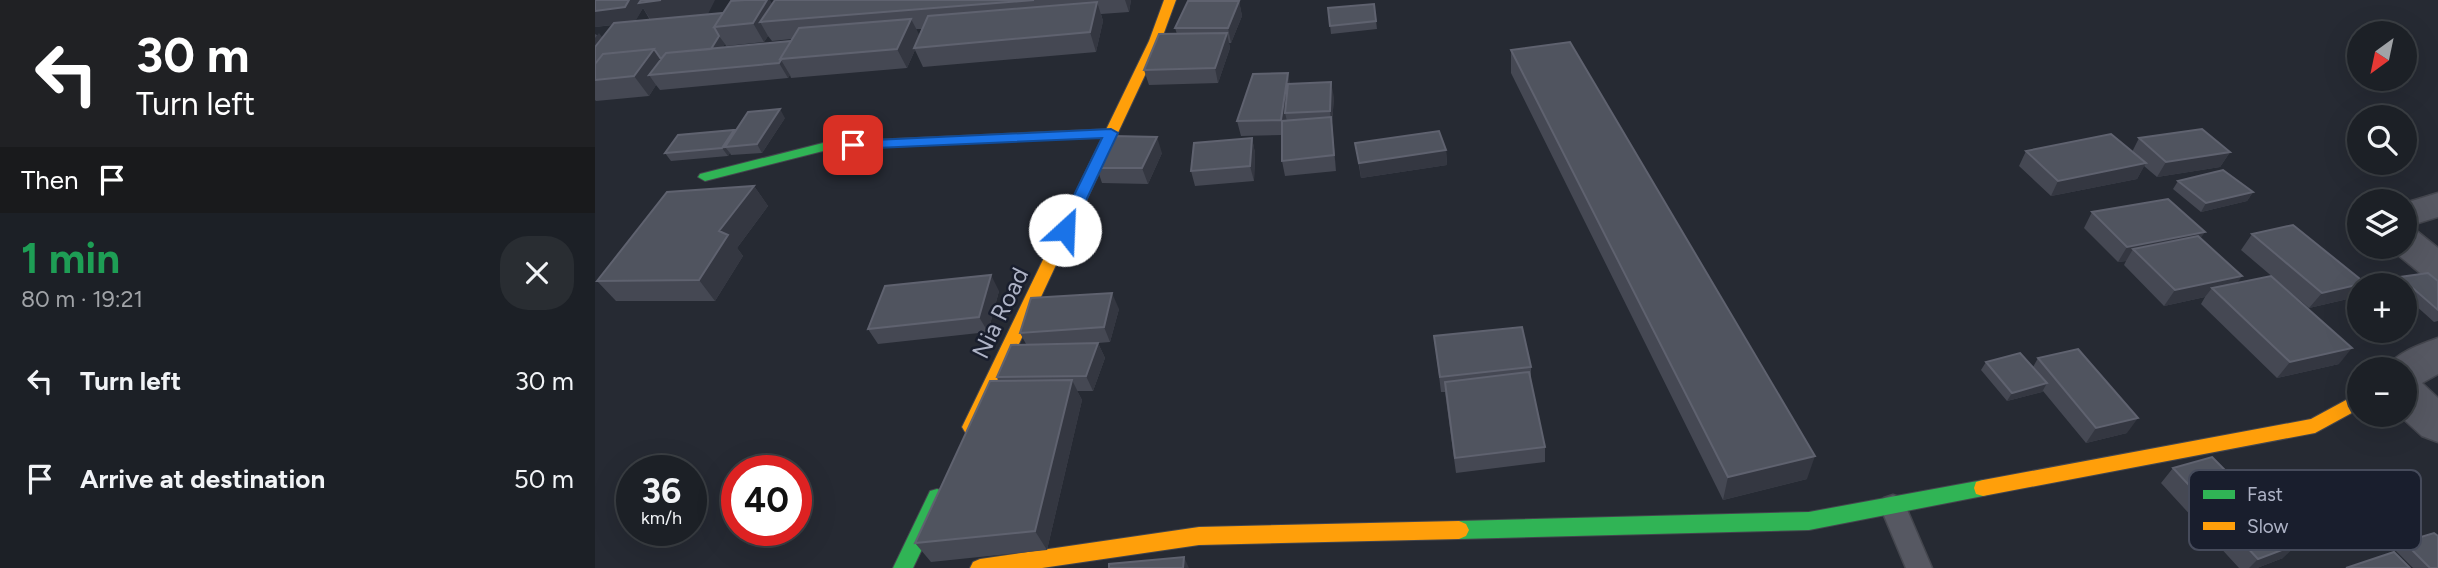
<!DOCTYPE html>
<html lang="en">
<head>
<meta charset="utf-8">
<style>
	body { margin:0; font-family:Figtree,sans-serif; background:#292d32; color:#f1f3f6; height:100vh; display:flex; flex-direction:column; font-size:26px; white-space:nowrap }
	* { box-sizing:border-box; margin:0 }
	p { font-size:23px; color:#a0a3a7 }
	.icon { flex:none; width:38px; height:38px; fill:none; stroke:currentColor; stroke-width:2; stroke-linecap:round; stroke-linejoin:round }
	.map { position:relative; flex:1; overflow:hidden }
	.side { display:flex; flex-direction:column; background:#1c2026; width:595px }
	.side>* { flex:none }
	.top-card { background:#202124; color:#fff; overflow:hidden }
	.needle { width:46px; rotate:213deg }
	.tools { position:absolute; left:1752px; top:21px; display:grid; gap:14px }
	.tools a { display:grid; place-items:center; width:70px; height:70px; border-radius:50%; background:#1c2026; box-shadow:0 7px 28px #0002,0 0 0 2px #3a3e43; font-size:35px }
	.speed { position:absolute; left:21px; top:455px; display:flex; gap:14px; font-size:35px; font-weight:700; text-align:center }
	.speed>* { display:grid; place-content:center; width:91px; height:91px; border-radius:50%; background:#1c2026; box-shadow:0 7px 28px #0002,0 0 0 2px #3a3e43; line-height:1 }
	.speed small { font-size:18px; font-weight:400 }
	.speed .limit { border:10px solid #d22; background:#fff; color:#111 }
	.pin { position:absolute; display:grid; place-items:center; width:60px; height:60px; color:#fff; margin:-30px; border-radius:14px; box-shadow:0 4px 10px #0006 }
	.me { position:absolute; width:77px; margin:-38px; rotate:25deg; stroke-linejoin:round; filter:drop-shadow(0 0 5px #0008) }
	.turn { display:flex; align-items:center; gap:24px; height:147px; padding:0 21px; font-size:32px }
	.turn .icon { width:91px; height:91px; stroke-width:2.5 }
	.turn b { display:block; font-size:49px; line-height:60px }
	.then { display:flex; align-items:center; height:66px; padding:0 21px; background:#0003; gap:14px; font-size:26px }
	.round { display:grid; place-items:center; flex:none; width:74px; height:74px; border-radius:28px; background:#292d32 }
	.head { display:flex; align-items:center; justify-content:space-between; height:119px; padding:0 21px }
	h1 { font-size:42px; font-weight:700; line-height:52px; color:#1e9e55 }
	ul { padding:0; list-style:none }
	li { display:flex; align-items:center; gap:21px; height:98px; padding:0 21px }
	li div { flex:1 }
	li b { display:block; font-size:26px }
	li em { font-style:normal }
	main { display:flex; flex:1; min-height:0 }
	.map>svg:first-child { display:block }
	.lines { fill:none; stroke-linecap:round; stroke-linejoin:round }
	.lane-casing { stroke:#44464e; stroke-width:3 }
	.street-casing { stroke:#44464e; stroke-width:3 }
	.fast-casing { stroke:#44464e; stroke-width:2 }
	.slow-casing { stroke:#44464e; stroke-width:2 }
	.lane { fill:#565862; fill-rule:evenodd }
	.street { fill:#565862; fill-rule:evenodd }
	.fast { fill:#30b455; fill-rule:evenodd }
	.slow { fill:#ff9f0a; fill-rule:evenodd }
	.wall { fill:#454853; fill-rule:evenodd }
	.shaded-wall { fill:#343741 }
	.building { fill:#50545f; stroke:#5f626f; stroke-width:2 }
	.route { fill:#1a73e8; stroke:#114b97; stroke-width:2 }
	.labels { text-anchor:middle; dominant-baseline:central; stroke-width:5; stroke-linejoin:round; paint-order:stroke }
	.street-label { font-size:24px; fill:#aeb3c6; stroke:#191e2d }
	.key { fill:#191e2d; stroke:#464b5b; stroke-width:2 }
	.key-label { font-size:19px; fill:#aeb3c6 }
</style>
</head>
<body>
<main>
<section class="side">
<div class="top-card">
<div class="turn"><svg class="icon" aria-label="left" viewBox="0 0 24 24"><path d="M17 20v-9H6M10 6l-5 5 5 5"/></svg><div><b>30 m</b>Turn left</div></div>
<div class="then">Then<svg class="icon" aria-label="arrive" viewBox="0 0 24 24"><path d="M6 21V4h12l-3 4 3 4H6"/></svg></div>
</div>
<div class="head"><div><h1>1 min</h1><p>80 m · 19:21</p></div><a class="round"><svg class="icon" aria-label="close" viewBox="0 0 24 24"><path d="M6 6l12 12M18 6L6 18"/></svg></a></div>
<ul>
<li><svg class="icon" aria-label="left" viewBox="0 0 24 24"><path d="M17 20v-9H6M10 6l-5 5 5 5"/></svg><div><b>Turn left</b></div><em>30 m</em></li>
<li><svg class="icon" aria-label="arrive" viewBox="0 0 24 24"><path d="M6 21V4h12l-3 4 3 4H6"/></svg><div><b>Arrive at destination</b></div><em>50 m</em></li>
</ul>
</section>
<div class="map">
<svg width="1843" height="568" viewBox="0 0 1843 568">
	<rect width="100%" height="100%" fill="#262a33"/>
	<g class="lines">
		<defs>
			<path id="lane" d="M1298,495L1307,498L1337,568H1311L1285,506L1289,498Z"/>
			<path id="street" d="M1843,193V217L1810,227V203Z
				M1810,229L1823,232L1843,248V281L1830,277L1797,250L1795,247H1810Z
				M1843,338V374L1827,383L1843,398V442L1827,436L1804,415H1810V369H1791C1800,353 1826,344 1843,338Z"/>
			<path id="fast" d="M516,129L523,133L521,136L232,150L110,181L103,177L105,174L232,142Z
				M1388,480L1395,482L1397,488L1395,494L1388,496L1214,530L864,539L857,536L854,530L857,524L864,521L1214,512Z
				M342,489L349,491L352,497L318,568H298L335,491Z"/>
			<path id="slow" d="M569,0H581L566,41L385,427L382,432L376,434L370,432L367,427L554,41Z
				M1764,393V409L1720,433L1388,496L1381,494L1379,488L1381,482L1388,480L1716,419Z
				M864,521L871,524L874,530L871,536L864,539L604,545L447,568H375L378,562L385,559L604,527Z"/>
		</defs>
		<use href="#lane" class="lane-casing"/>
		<use href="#street" class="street-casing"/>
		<use href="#fast" class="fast-casing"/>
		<use href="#slow" class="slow-casing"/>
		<use href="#lane" class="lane"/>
		<use href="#street" class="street"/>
		<use href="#fast" class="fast"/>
		<use href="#slow" class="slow"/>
	</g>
	<path class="wall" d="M0,0L113,14L128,13L177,4L180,0H536L534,12L506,14L508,21L501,52L328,67L320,50L312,68L196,78L195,75L193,78L65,90L61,85L54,96L1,101L0,100V34L7,38L18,25L0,27ZM48,8L55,20L40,21ZM321,29H327L324,36ZM173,36L177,41L197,39L196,41L127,48L130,44L131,46L169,42Z
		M644,1L647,16L636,43H634L635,48L623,83L554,85L549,70L582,34L580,28Z
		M779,4L782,29L736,34L733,8Z
		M916,50L1212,479L1128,500L916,73Z
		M695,84L739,97L737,123L741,171L690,176L687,161V135L646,136L642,121Z
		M190,118L167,153L136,155L135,153L133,156L76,161L70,153L139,130L140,132Z
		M657,138L660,153L659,181L600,186L596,171Z
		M1544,138L1635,152L1625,167L1562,177L1549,166L1542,179L1456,196L1424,166L1431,151L1537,152Z
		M760,143L851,150L852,165L766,178Z
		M567,153L553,184L507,183L502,168Z
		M1583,181L1658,192L1652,201L1606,212L1578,189Z
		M159,186L173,206L142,248L148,256L120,301H21L2,281Z
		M1497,212L1606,238L1642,283L1744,364L1682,378L1606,304L1610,297L1569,306L1529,265L1531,261L1523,262L1489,228Z
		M1657,234L1770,283L1768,285H1764L1757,298L1714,308L1646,250Z
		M1805,277L1843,281V321L1839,322L1810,296V285H1798Z
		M404,291L393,332L283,344L273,329Z
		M524,309L515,342L503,343L510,358L498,391H482L487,400L452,550L336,562L320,543L403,381L402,377L431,344L425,333Z
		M839,336L936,367V381L950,447V462L861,473L850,392H846Z
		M1443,358L1532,433L1491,443L1448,391L1447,392L1412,401L1386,370L1391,362L1438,367Z
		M1578,468L1688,558L1662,568H1644L1566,483Z
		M1809,542L1843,568H1818L1800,550Z"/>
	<path class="shaded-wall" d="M34,0H120L113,14L57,22L48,8L40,22L0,27V11Z
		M172,0H175L185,17L165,22L173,36L169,42L158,23Z
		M530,0H536L534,12Z
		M644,1L647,16L636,43L633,28Z
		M502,2L508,21L501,52L495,32Z
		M316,19L326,38L319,48L320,50L312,68L302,49Z
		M4,33L10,41L0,53V38Z
		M632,33L635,48L623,83L620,68Z
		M124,36L130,44L117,63L112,55Z
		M59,49L73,69L54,75L61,85L54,96L39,76Z
		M186,60L195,75L193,78L184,63Z
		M693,73L696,88L690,113L692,121L689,135L686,120Z
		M736,82L739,97L737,123L741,171L735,111Z
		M185,109L190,118L167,153L162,144Z
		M139,130L144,138L130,147L135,153L133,156L127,148Z
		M562,137L567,153L553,184L547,168Z
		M657,138L660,153L659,181L655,166Z
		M851,150L852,165L766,178L764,163Z
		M1635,152L1625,167L1562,177L1571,162Z
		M1551,163L1542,179L1456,196L1463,181Z
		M159,186L173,206L142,248L148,256L120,301L104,280L124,231Z
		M1658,192L1652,201L1606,212L1611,203Z
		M1610,232L1599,248L1538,249L1531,261L1523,262L1532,247Z
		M396,275L404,291L393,332L384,317Z
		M1647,276L1636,292L1617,288L1610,297L1569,306L1580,290Z
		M1770,283L1768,285H1764V289L1757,298L1714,308L1727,293Z
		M517,293L524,309L515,342L509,327Z
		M503,343L510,358L498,391L491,376Z
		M1757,348L1744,364L1682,378L1695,362Z
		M477,380L487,400L452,550L440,531Z
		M1452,383L1447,392L1412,401L1417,393Z
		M1543,418L1532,433L1491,443L1501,428Z
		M1220,456L1212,479L1128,500L1133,477Z
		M1703,544L1688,558L1662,568H1654L1663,559Z
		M589,557L594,568H588Z"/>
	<path class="building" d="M0,0H34L30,7L0,11Z
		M46,0H66L44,3Z
		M150,0H172L158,23L119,27L136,1Z
		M180,0H439L165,22Z
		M593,1H644L633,28H580Z
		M502,2L495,32L319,48L333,16Z
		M779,4L781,21L735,26L733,8Z
		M128,13L119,27L124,36L116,49L71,53L66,59L59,49L8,54L0,64V47L19,23Z
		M316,19L302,49L185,59L204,28Z
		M632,33L620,68L549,70L564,34Z
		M196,41L185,59L186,60L184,63L54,75L71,53Z
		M975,42L1220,456L1133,477L916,50Z
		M59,49L39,76L0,80V64L8,54Z
		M693,73L686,120L642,121L658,74Z
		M736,82L735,111L690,113L693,84Z
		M185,109L162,144L130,147L153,112Z
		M736,117L739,155L687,161V121Z
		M1607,129L1635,152L1571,162L1544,138Z
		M139,130L127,148L70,153L83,135Z
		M844,131L851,150L764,163L760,143Z
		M1516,134L1551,163L1463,181L1431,151Z
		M518,136L562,137L547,168H502Z
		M657,138L655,166L596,171L599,143Z
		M1628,170L1658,192L1611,203L1583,181Z
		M159,186L124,231L133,235L104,280L2,281L72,192Z
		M1573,199L1610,232L1532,247L1497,212Z
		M1698,225L1770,283L1727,293L1657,234Z
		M1603,236L1647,276L1580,290L1538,249Z
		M1833,273L1843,281V310L1805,277Z
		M396,275L384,317L273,329L290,286Z
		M1676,276L1757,348L1695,362L1617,288Z
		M517,293L509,327L425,333L436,298Z
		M927,327L936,367L845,377L839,336Z
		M503,343L491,376L402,377L416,345Z
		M1483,349L1543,418L1501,428L1443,358Z
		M1425,353L1452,383L1417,393L1391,362Z
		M934,372L950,447L860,458L850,382Z
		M477,380L440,531L320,543L395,381Z
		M1617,457L1703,544L1663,559L1578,468Z
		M1839,533L1843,536V568H1835L1809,542Z
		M1799,552L1815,568H1751Z
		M589,557L588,568H514V564Z"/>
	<path class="route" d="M516,129L523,133L477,230L470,235L462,230L507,138L258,149L251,145L258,141Z"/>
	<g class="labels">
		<g class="street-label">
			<text transform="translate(405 313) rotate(-64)">Nia Road</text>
		</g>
	</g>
	<rect x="1594" y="470" width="232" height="80" rx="10" class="key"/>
	<rect x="1608" y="490" width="32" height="9" fill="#30b455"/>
	<rect x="1608" y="522" width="32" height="8" fill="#ff9f0a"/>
	<g class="key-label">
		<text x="1652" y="501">Fast</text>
		<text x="1652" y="533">Slow</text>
	</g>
</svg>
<div class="tools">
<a><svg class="needle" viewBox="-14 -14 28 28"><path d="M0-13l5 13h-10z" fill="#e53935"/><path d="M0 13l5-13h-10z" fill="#a0a3a7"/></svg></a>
<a><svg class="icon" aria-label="search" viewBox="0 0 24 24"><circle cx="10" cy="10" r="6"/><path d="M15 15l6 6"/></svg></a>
<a><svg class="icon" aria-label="layers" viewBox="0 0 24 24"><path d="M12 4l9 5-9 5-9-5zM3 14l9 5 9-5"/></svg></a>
<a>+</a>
<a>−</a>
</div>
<div class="speed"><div>36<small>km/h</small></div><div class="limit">40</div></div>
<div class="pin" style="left:258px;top:145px;background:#d93025"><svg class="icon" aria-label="arrive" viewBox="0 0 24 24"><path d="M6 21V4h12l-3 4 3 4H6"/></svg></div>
<svg class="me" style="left:470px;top:230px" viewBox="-20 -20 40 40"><circle r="19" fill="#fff"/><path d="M0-13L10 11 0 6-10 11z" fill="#1a73e8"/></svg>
</div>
</main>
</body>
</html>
